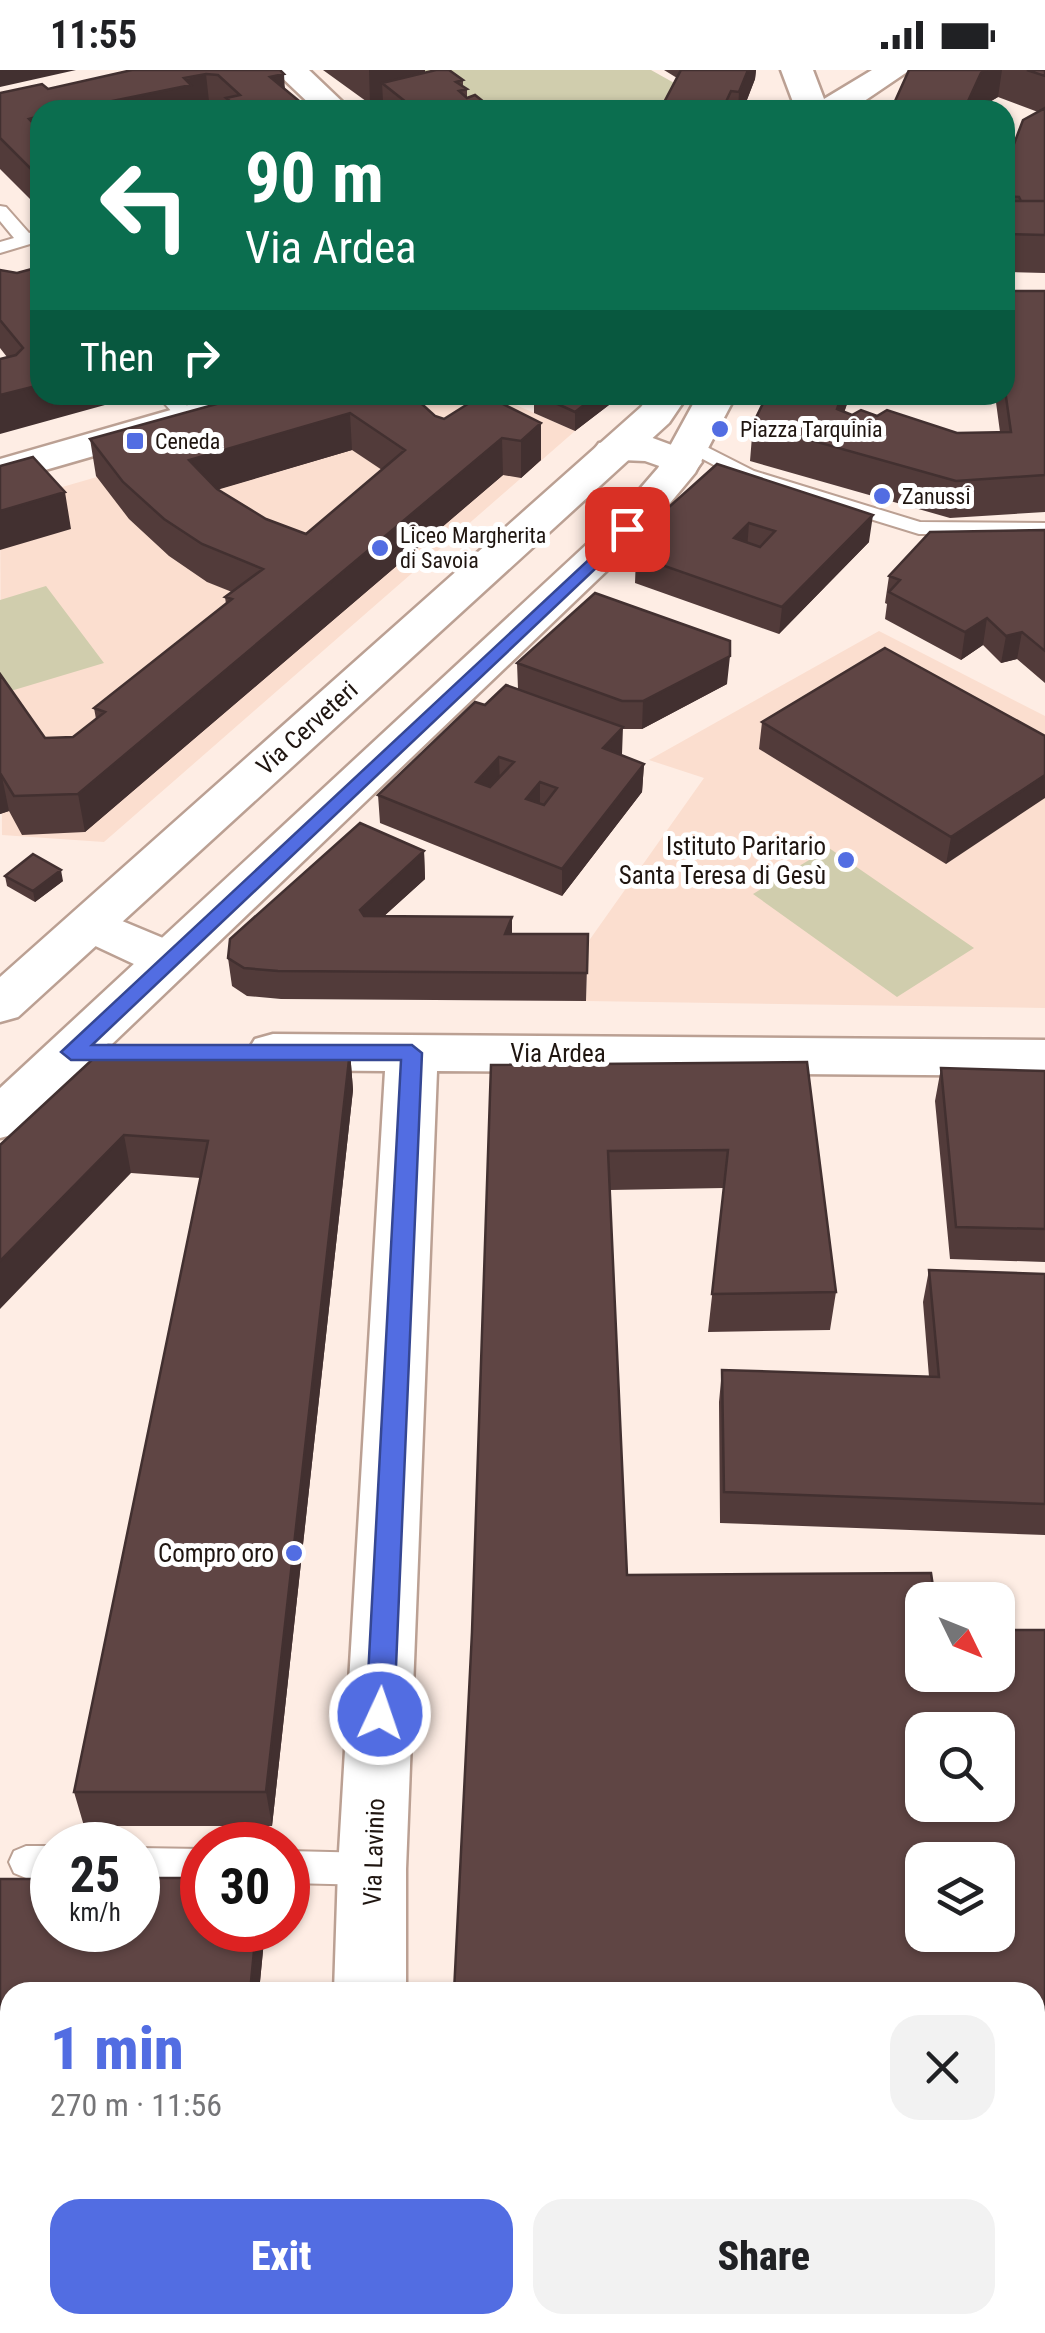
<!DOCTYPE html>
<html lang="en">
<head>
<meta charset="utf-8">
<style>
	body { margin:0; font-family:"Roboto Condensed",sans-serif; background:#f2f2f2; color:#202124; height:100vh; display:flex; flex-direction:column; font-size:38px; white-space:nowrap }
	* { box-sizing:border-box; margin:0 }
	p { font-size:32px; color:#757577 }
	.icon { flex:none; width:55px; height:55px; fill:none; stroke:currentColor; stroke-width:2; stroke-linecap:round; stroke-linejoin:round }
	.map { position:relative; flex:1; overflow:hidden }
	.drawer { position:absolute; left:0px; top:1912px; width:1045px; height:352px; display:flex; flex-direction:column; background:#fff; border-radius:30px 30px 0 0; box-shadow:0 2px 8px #0004 }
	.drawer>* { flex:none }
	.top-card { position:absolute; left:30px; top:30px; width:985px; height:305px; border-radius:30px; box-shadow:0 2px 8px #0004; background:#0b6e4f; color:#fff; overflow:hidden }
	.needle { width:65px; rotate:133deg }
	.tools { position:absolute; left:905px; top:1512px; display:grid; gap:20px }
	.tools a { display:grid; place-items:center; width:110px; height:110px; border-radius:20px; background:#fff; box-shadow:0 2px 8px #0004; font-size:50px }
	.speed { position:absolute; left:30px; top:1752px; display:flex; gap:20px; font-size:50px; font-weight:700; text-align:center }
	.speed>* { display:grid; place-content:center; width:130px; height:130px; border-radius:50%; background:#fff; box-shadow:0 2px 8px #0004; line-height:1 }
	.speed small { font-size:25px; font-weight:400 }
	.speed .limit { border:15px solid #d22; background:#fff; color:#111 }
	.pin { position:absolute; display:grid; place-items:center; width:85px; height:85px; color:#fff; margin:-42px; border-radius:20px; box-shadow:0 5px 15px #0006 }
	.me { position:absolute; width:110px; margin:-55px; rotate:3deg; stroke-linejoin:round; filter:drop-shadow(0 0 8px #0008) }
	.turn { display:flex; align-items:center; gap:35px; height:210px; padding:0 50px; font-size:45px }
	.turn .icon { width:130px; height:130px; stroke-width:2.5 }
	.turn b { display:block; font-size:70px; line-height:85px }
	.then { display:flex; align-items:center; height:95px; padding:0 50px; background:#0003; gap:20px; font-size:38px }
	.round { display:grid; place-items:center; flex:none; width:105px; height:105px; border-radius:30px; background:#f2f2f2 }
	.summary { display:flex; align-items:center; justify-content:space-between; height:170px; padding:0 50px }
	h1 { font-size:60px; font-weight:800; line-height:75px; color:#526de2 }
	.action { display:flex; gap:20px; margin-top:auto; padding:20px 50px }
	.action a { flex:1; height:115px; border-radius:30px; background:#526de2; color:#fff; font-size:40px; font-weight:800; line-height:115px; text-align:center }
	.action a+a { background:#f2f2f2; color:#202124 }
	.status { display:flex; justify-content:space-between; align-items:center; height:70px; padding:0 50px; background:#fff; direction:ltr }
	.status svg { height:28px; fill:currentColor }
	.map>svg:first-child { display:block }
	.built { fill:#fbdecf }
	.green { fill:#d0cdad }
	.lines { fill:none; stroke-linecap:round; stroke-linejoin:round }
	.lane-casing { stroke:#bba093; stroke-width:4 }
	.street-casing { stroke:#bba093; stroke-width:5 }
	.secondary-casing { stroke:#bba093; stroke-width:5 }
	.lane { fill:#fff; fill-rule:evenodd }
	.street { fill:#fff; fill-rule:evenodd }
	.secondary { fill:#fff; fill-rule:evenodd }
	.wall { fill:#523b3a; fill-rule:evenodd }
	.shaded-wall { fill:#423030 }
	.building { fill:#5f4544; stroke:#423030; stroke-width:2.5; fill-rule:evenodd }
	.route { fill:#526de2; stroke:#354793; stroke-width:2.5 }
	.poi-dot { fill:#526de2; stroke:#fff; stroke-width:4 }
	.labels { text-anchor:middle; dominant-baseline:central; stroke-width:10; stroke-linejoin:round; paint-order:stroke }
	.far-poi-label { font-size:22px; fill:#1f1510; stroke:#fff; text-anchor:start }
	.street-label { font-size:25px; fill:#1f1510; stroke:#fff }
	.poi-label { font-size:25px; fill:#1f1510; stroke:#fff; text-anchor:end }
</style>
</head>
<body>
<div class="status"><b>11:55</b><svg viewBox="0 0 49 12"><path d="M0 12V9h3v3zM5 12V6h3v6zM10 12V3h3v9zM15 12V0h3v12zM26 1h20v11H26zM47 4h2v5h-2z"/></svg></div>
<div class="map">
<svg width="1045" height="2263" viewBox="0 0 1045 2263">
	<rect width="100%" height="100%" fill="#feede4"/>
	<path class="built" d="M381,325H493L575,361L104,772L2,765L0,435Z
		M879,561L1045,646V938L586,931L588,872L704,708L649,690Z"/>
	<path class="green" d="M416,0H651L676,14L663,40H468Z
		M46,516L104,593L4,623L0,617V530Z
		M829,778L974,878L897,927L753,824Z"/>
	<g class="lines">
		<defs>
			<path id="lane" d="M0,136L6,137L29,163L40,160V171L0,183V172L14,168L0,151Z
				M157,325H177L197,347L194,351H180Z
				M691,369L754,401L920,452L1045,453V465L919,464L740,409L684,379V371Z
				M26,1776H52V1808H26L14,1803L9,1792L14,1781Z
				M138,1778L202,1779V1811L138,1810Z
				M288,1781L372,1783L384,1788L389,1799L384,1810L372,1815L288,1813Z"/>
			<path id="street" d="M274,0H309L351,40H316Z
				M650,367L696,384L702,392L696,400L682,404L645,391L599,389L593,381L599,373Z
				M91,838L187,878L194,890L187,902L169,907L151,902L74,866L66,854L74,842Z
				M273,964L1045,970V1006L437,1001L406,1799V1922H334L338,1799L385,1001L273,1000L255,995L247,982L255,969Z
				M313,2255H391L390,2263H312Z"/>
			<path id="secondary" d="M781,0H813L824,29L872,0H910L851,40H796Z
				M223,325H284L278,333L0,413V389Z
				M650,325H688L669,353L18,947L0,952V907L641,337Z
				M698,325H736L695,403L641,468L19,1063L0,1068V1018L613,450L658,398Z
				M10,2049V2125L0,2126V2050Z
				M1035,2049H1045V2123H1035Z"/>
		</defs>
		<use href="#lane" class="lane-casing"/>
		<use href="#street" class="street-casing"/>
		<use href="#secondary" class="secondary-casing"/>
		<use href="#lane" class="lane"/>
		<use href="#street" class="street"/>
		<use href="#secondary" class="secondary"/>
	</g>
	<path class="wall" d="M132,0H280L285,19L310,40H40V139L0,99V23L48,19Z
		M323,0H425V2L463,10V16L467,19V28L494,40H383V31L370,34Z
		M664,0H756L755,9L743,40H660L677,8Z
		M909,0H1045V203L1005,202V74H1014L1038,42L998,27L976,40Z
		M0,200L123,330L7,287L0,278Z
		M1005,221H1045V442L950,448L750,391L753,354L767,325H861L850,326L844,342L852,345L877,346L957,363L1000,362L995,325H1005Z
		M249,325L435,346L444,349L482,325L541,390L521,408L503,405L85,762L22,765L9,741L0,744V604L45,668L73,667L96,649L94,638L226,534L225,527L232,522L207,512L169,486L129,449L96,406L90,369ZM352,380L382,400L306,464L266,449L218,419Z
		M534,325H622L575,361L534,343Z
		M717,394L869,472L779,564L635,513L636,486L648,475L649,455Z
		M1045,460V613L1017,589L1001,593L983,575L961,590L885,549L887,534L885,533L889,506Z
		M517,593L727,614L642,659H622L621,685L644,694L642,722L562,826L380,753L378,725L485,635L518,619Z
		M762,652L1045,666L946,794L759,679Z
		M424,781L425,809L384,846L512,864H588L586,931L281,929L247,926L232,916L228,888Z
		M5,806L63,811L35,832L7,816Z
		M350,981L353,1020L272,1756H84L74,1722L200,1108L131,1103L0,1075Z
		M807,992L836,1222L830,1260L708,1262L724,1118L610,1120L627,1505L922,1605L1045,1560V2003H1035V1922L472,1562L491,995Z
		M941,998L1045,1001V1192L950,1189L935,1031Z
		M929,1200L1045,1204V1465L720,1453L719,1332L722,1300L929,1307L923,1232Z
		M0,1809L202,1860H265L259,1922H10V1966L0,1965Z"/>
	<path class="shaded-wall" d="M0,0H76L0,17Z
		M369,0H425L426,21L382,13L383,31L370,34Z
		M748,0H756L755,9L743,40H738L739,22Z
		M987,0H1002L998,27L976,40H964L981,3Z
		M206,4L210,40H84L83,37Z
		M284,4L286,39L270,7Z
		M80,32L82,40H57Z
		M40,46V84L29,49Z
		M40,315V325H122L123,330L0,364V325Z
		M597,325H622L575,361V342Z
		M842,325H850L833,376L837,339Z
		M350,343L352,380L193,427L189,390Z
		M541,353V390L521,408V371Z
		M502,368L503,405L85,762L78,724Z
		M65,422L71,459L0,480V441Z
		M873,445L869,472L779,564L782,537Z
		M749,453L747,480L734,468Z
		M987,548L983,575L961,590L965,562Z
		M1022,562L1017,589L1001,593L1006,566Z
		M730,586L727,614L642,659L643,631Z
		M623,657L622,684L602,705L603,678Z
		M499,687L500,714L476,739V712Z
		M644,694L642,722L562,826V799Z
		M1,702L9,741L0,744V703Z
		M1045,705V728L946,794L951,767Z
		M540,712V740L526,729Z
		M424,781L425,809L361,867L360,840Z
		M61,800L63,811L35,832L33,821Z
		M512,847V875L505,864Z
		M350,981L353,1020L272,1756L266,1722Z
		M124,1065L131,1103L0,1239V1191Z
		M256,1860H265L259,1922H250Z"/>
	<path class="building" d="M132,0H280L284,4L270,7L310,40H241L226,28L240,25L218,5L206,4L184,8L191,15L83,37L80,32L57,40H40V46L29,49L34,54L40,52V108L0,68V23L42,14L48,19Z
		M436,0H449L463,10L456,12L467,19L459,21L467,28L475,25L494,40H416L382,13Z
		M681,0H748L739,22L731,21L725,34H731L729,40H660Z
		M909,0H987L981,3L964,40H891Z
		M1027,0H1045V6Z
		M1045,38V131H1021L1019,127L1005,126V74H1014L1023,50Z
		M1005,131H1045V165L1005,164Z
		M32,199L40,208V315L0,325V289L16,285L23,278L0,250V200L17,203Z
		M1005,221H1045V405L956,411L753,354L767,325H842L837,339L852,345L861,340L877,346L887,340L957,363L1011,362L1005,320Z
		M249,325H412L435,346L444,349L482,325H485L541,353L521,371L502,368L78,724L14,726L0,703V604L45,668L73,667L105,642L94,638L232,529L225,527L263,499L202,474L164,449L123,412L90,369ZM350,343L405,380L306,464L266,449L217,419L189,390Z
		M538,325H597L575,342Z
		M33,387L65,422L0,441V396Z
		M717,394L873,445L782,537L636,486L664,460L649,455ZM749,453L775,461L760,477L734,468Z
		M1045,460V581L1022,562L1006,566L987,548L965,562L889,522L900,510L889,506L930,462Z
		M595,523L730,571V586L643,631H622L517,593Z
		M885,578L1045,666V705L951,767L762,652Z
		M506,615L623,657L603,678L644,694L562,799L378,725L475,632L485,635ZM499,687L514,692L490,717L476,712ZM540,712L557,718L544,735L526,729Z
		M360,753L424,781L360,840L364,846L512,847L505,864H588L587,903L278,901L244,898L228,888L230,869Z
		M33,784L61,800L33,821L5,806Z
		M108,975L350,981L266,1722H74L208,1071L124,1065L0,1191V1075Z
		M807,992L836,1222L712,1224L728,1080L608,1081L627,1505L931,1503L935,1530H922V1605H998V1560H1045V1973H1035V1922H454L472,1562L491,995ZM922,1660H998V1735H922ZM922,1790H998V1865H922Z
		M941,998L1045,1001V1159L956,1157Z
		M929,1200L1045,1204V1434L724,1422L722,1300L939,1307Z
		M138,1808H202V1860H256L250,1922H10V1935H0V1809H52V1860H138Z"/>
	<path class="route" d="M627,454L633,455V463L92,975H412L422,983L394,1644L390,1653L380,1656L370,1653L366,1644L401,990H71L61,982Z"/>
	<g class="poi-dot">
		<circle cx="720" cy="359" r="10"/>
		<rect x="125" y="361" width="20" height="20" rx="5"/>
		<circle cx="882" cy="426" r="10"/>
		<circle cx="380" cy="478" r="10"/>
		<circle cx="846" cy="790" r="10"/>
		<circle cx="294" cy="1483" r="10"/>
	</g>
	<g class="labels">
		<g class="far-poi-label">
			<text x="740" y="359">Piazza Tarquinia</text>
			<text x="155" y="371">Ceneda</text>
			<text x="902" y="426">Zanussi</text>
			<text x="400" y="465">Liceo Margherita<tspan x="400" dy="25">di Savoia</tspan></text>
		</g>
		<g class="street-label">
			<text transform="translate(307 658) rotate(-42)">Via Cerveteri</text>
			<text x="558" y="983">Via Ardea</text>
			<text transform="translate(374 1782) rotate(-88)">Via Lavinio</text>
		</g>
		<g class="poi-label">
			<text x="826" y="776">Istituto Paritario<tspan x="826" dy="29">Santa Teresa di Gesù</tspan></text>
			<text x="274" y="1483">Compro oro</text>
		</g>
	</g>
</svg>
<div class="tools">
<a><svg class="needle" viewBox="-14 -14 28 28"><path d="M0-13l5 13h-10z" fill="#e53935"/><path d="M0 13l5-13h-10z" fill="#757577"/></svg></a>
<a><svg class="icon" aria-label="search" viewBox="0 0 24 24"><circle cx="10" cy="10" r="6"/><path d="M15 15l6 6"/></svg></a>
<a><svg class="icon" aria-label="layers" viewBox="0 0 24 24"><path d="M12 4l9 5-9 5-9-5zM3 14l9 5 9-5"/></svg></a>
</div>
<div class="speed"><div>25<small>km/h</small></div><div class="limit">30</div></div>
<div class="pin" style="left:627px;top:459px;background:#d93025"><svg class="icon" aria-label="arrive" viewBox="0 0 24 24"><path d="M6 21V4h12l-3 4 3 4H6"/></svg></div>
<svg class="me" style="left:380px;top:1644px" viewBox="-20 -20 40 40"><circle r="17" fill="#526de2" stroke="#fff" stroke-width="3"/><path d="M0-11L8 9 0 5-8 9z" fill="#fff"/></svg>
<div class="top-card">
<div class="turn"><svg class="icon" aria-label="left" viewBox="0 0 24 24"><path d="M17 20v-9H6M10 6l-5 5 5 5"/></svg><div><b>90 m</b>Via Ardea</div></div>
<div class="then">Then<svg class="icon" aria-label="right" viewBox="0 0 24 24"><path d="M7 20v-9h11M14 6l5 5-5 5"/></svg></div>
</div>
<section class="drawer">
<div class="summary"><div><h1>1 min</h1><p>270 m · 11:56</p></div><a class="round"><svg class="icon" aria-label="close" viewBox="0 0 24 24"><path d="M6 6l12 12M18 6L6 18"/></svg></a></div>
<div class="action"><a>Exit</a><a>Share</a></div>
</section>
</div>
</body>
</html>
